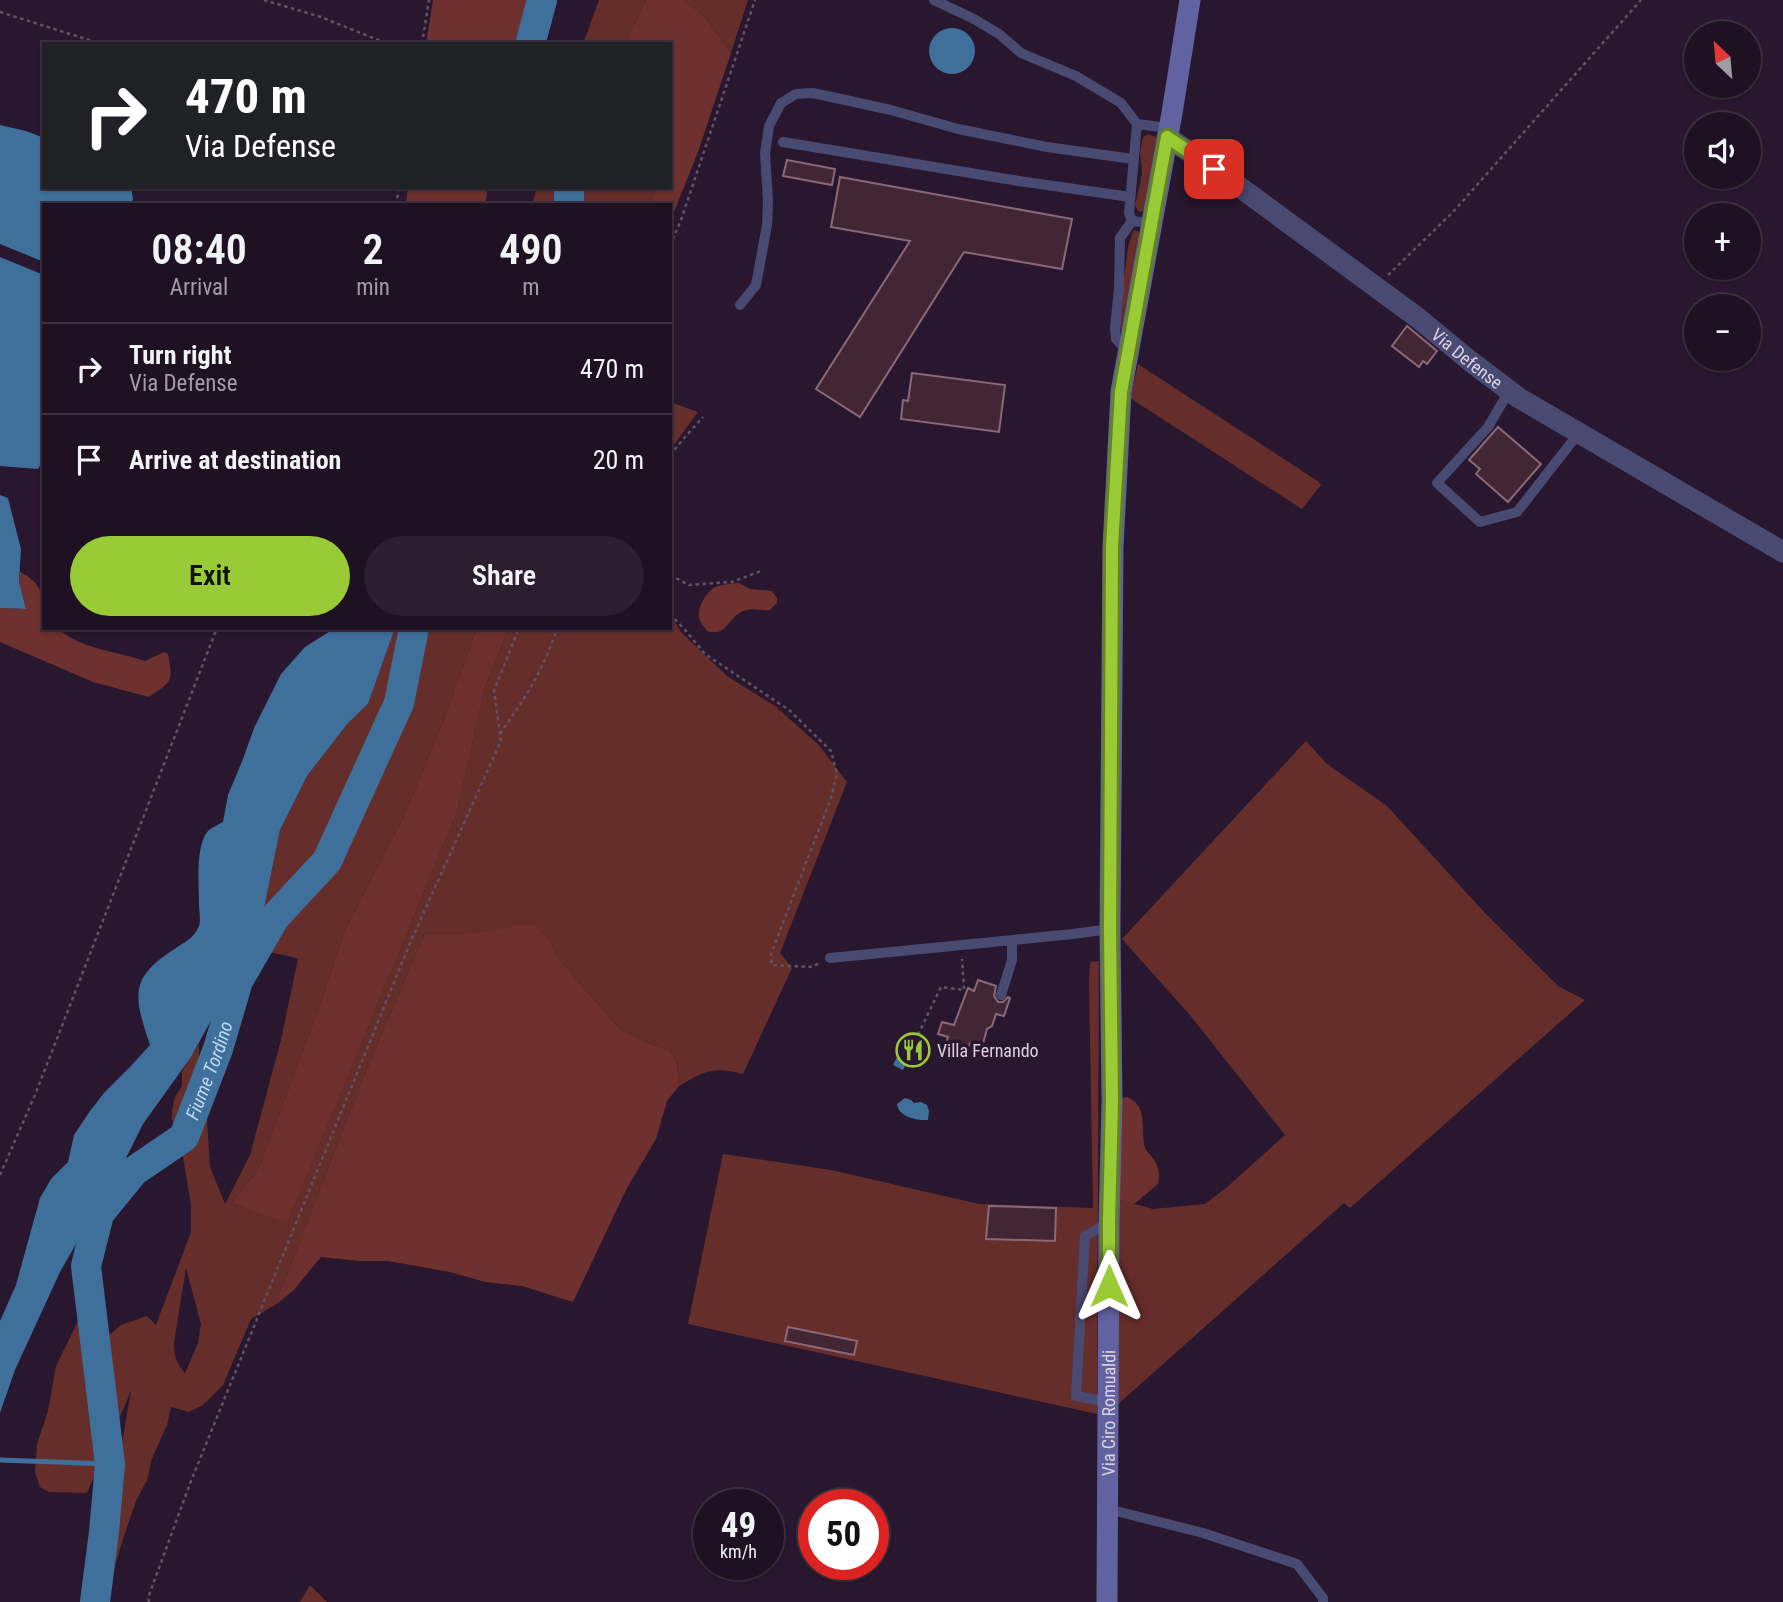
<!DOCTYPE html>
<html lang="en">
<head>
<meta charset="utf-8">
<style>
	body { margin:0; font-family:"Roboto Condensed",sans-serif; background:#2b1f2f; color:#f1f3f6; height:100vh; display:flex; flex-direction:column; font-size:26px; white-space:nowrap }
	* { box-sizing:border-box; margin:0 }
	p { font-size:23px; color:#a19da5 }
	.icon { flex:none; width:38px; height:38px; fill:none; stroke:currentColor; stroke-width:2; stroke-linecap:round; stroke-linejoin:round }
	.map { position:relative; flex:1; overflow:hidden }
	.sheet { position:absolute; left:42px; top:203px; width:630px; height:427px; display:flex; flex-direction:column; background:#1e1122; border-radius:0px; box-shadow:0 2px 5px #0004,0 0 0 2px #3c3140 }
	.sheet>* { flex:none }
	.guide { position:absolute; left:42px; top:42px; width:630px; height:147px; border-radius:0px; box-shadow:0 2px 5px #0004,0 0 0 2px #3c3140; background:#202124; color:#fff; overflow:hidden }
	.needle { width:46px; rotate:334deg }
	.tools { position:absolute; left:1684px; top:21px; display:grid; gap:14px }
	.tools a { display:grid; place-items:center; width:77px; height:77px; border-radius:50%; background:#1e1122; box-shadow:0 2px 5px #0004,0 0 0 2px #3c3140; font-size:35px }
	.speed { position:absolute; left:693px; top:1489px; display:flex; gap:14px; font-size:35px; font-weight:700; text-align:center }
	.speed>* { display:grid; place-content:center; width:91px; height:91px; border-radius:50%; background:#1e1122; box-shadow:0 2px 5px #0004,0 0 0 2px #3c3140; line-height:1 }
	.speed small { font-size:18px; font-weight:400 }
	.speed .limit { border:10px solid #d22; background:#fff; color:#111 }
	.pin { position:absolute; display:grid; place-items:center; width:60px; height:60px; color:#fff; margin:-30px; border-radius:14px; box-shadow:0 4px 10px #0006 }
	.me { position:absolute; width:77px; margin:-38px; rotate:0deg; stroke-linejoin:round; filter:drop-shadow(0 0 5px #0008) }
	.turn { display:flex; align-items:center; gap:24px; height:147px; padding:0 28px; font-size:32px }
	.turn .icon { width:91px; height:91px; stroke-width:2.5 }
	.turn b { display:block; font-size:49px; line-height:60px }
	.eta { display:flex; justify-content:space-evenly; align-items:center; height:119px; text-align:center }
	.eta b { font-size:42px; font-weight:600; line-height:49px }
	.button { display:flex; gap:14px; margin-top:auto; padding:14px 28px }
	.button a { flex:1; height:80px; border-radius:42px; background:#99cb36; color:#111; font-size:28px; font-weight:600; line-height:80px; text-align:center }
	.button a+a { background:#2b1f2f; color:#f1f3f6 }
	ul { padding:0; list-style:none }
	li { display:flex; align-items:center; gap:21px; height:91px; padding:0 28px; border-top:2px solid #3c3140 }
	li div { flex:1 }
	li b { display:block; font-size:26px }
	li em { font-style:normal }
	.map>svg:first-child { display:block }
	.green { fill:#662e2b; fill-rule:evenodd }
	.forest { fill:#6e312f }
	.water { fill:#3f6f9b }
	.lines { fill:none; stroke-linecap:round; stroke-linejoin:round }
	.stream { stroke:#3f6f9b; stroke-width:5 }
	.river { stroke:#3f6f9b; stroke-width:30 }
	.building { fill:#432634; stroke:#8b6878; stroke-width:2 }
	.path { stroke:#615267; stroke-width:2.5; stroke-dasharray:3.5 3.5; stroke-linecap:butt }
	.service { stroke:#494a72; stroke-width:10 }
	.tertiary { stroke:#494a72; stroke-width:21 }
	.secondary { stroke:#6062a2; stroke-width:21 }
	.route-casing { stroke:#638423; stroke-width:18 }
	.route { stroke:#99cb36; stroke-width:12 }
	.labels { text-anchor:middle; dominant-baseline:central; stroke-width:7; stroke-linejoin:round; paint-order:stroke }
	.street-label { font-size:18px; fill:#ddd2e2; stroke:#28172e }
	.poi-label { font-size:18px; fill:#ddd2e2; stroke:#28172e; text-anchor:start }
	.water-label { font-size:19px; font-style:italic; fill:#bfdaf4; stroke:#28172e }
</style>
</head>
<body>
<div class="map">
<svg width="1783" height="1602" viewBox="0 0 1783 1602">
	<rect width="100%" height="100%" fill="#28172e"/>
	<path class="green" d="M599,0H646L629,35L628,44H583Z
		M684,0H748L731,53L703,15Z
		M1148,134L1156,137L1157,140L1147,204L1143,211L1139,212L1135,205L1140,184L1142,173L1140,152L1143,137Z
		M537,187H658L649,205H532Z
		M1135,230L1139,232L1140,236L1121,333L1119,320L1128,247L1133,231Z
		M1138,364L1319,482L1321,485L1302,509L1130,398Z
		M670,402L698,412L670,450Z
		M670,614L681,632L727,676L775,706L819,745L847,782L780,953L792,968L743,1074C714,1066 704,1071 679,1086L677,1062L669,1050L645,1042L620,1029L559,959L548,938L514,925L490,933L454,935H424L364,1076L275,1305L251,1319L223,1385L203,1405L189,1412L171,1407L167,1425L151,1461L148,1478L136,1501L123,1539L113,1572L99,1588L104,1571L105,1541L131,1391L87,1493L49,1492L40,1487L35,1472L37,1444L48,1411L56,1366L80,1317L82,1336L89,1341L109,1335L121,1325L147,1316L156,1325L191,1232V1205L183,1157L172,1120V1110L175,1097L182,1086V1071L199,1044V1080L207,1120L210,1167L225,1204L250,1155L281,1040L298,959C282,953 265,953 250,947L265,904L280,830L307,776L348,723L368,704L395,628H477L442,724L404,816L344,932L320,1005L258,1170L231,1203L287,1222L457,812L485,687L509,628H670ZM186,1268L201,1324L198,1343L185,1373C176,1363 174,1356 174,1343Z
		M1306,741L1327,764L1387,806L1485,913L1558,986L1585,1000L1350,1208L1344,1203L1116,1406L1117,1199L1153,1209L1205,1204L1226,1188L1285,1135L1189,1014L1122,939Z
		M1099,961L1097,1414L688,1324L723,1154L831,1170L979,1204L1093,1208L1089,982L1090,962Z
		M310,1585L327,1602H300Z"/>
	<path class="forest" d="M433,0H535L519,44H426Z
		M646,0H684L703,15L731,53L698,152L670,222V205H649L658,187H670V44H628L629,35Z
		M408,187H488L485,205H406Z
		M20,572C46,585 44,602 44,628H57C80,649 116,651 145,661L164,652L168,654C173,683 172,681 149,697L93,682L0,642V608L26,609L19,582Z
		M739,583L750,589L772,591L777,598V603L770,610C759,611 748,606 738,614C729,620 725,634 713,632C708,632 707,631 704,627C693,615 702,598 712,589C718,584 731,584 739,583Z
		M477,628H509L485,687L457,812L287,1223L231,1203L258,1170L320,1005L344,932L404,816L442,724Z
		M514,925H533L548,938L559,959L620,1029L645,1042L669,1050L677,1062L679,1086L667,1101L656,1139L627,1188L573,1302L522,1286L485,1282L450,1272L388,1261H360L321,1257L293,1291L275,1305L364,1076L424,935C457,935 481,935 514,925Z
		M1127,1097C1149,1106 1140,1129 1145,1148C1146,1151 1150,1154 1152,1157C1159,1166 1160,1173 1158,1184L1134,1204L1117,1199L1120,1098Z"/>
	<path class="water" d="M929 51a23 23 0 1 1 46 0a23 23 0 1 1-46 0Z
		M0,125L26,131L44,138V187H131L133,199L131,205H44V262L0,244Z
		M0,257L44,275V458L38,469L0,466Z
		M0,495L8,498L21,549L19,582L26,609L0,608Z
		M335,628H395L368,704L348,723L307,776L280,830L265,904L258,926L242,964L191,1057L143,1124L119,1172L88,1223L60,1272L15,1370L0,1413V1321L16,1285L40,1198L51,1179L68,1162L74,1135L90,1111L104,1093L130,1067L150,1045C134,997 128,978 176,948C186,941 194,938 199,926C201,920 199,911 199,904C199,885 195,844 209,830C213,827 219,824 223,822L228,795L243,759L254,728L281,674L305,647Z
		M904,1046L911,1049L912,1051L903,1070L893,1065L902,1047Z
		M905,1098L911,1100L914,1103L921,1102L927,1105L929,1111L928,1120C916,1121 898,1116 897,1104Z"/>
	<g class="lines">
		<path class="stream" d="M0,1460L110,1464"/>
		<g class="river">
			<path d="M532,44L531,41L542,0"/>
			<path d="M569,187V205"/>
			<path id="s1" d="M95,1602L104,1532L110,1464L86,1266L99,1214L134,1171L184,1137L218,1049L238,981L275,917L327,861L399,703L414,628"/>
		</g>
	</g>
	<path class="building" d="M787,160L835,169L832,185L783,176Z
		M840,177L1072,219L1062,269L964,252L860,417L816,389L910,241L831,227Z
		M1407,326L1437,351L1427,364L1423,361L1419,367L1392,346Z
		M912,373L1005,385L999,432L901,419L903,400L908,401Z
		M1498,427L1541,464L1508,502L1476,474L1480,469L1469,460Z
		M978,980L996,986L994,996L998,1002H1003L1008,997L1010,998L1004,1016L996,1014L992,1026L987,1029L982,1047L970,1043L967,1054L945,1047L948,1037L938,1034L942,1022L954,1025L968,988L974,991Z
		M989,1206L1056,1208L1055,1241L986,1239Z
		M788,1327L857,1341L854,1355L785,1341Z"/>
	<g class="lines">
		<path class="path" d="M264,0L321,17L388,44
			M0,12L102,44
			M422,44L429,0
			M396,205L399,187
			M670,246L681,220L755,0
			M1388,275L1453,212L1641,0
			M670,455L685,437L703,417
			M670,575L689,585L732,582L761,571
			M670,614L686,631L705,654L789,710L831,751L837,774L831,798L771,954L772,965L812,967L819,963
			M500,734C525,698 544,670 557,628
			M915,1041L941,987L964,990L962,959
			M0,1175L35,1095L217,628
			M149,1602L148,1598L191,1481L410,943L501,741L494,691L519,628"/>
		<path class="service" d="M934,0L974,19L999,34L1021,53L1076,76L1121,103L1137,124
			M783,142L1019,181L1130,197
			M1132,221L1129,213L1137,124L1169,128
			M740,305L756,285L767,225L768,201L765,153L769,126L781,103L796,94L813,93L891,110L958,129L1047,147L1133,159
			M1129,346L1121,344L1116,339L1115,328L1119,288L1120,238L1132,221L1151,223
			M1509,391L1488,427L1437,483L1480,522L1517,512L1578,434
			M830,958L1073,934L1110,929
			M1001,995L1012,960V940
			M1108,1402L1076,1396L1085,1236L1108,1223
			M1108,1509L1203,1533L1297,1564L1323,1598V1602"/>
		<path class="tertiary" id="s2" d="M1167,137L1215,169L1418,318L1470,361L1519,398L1783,552"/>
		<path class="secondary" id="s3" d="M1107,1602L1109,1222L1112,1101L1110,929L1113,547L1121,392L1172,113L1190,0"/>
	</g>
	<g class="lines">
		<defs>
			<path id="route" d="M1109,1286V1222L1112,1101L1110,929L1112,547L1121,392L1167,137L1214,169"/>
		</defs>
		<use href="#route" class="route-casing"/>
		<use href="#route" class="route"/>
	</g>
	<defs>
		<symbol id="restaurant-ring" viewBox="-11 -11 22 22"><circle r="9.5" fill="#28172e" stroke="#99cb36" stroke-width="1.5"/><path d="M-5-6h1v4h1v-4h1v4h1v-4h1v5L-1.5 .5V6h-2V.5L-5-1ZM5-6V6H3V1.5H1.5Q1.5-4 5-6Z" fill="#99cb36"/></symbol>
	</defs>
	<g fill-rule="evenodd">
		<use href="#restaurant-ring" x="894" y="1031" width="38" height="38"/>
	</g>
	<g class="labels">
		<g class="street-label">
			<text stroke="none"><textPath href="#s2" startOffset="373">Via Defense</textPath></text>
			<text stroke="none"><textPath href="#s3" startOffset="189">Via Ciro Romualdi</textPath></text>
		</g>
		<g class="poi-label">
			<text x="937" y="1050">Villa Fernando</text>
		</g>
		<g class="water-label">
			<text stroke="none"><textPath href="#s1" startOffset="579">Fiume Tordino</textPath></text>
		</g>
	</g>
</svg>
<div class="tools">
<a><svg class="needle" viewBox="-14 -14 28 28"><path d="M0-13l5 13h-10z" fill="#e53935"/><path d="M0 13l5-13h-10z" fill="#a19da5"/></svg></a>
<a><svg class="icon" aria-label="sound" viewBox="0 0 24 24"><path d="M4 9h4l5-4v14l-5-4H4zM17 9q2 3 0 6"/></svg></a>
<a>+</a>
<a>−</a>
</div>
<div class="speed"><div>49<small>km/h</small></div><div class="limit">50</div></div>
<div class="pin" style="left:1214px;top:169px;background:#d93025"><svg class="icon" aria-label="arrive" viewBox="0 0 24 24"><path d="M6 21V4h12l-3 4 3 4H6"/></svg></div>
<svg class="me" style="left:1109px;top:1286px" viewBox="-20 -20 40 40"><path d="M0-17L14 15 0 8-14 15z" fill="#99cb36" stroke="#fff" stroke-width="4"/></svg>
<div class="guide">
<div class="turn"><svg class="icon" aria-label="right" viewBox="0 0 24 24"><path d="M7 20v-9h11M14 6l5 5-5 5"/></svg><div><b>470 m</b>Via Defense</div></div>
</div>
<section class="sheet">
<div class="eta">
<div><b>08:40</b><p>Arrival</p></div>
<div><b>2</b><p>min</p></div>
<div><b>490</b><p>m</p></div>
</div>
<ul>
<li><svg class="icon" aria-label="right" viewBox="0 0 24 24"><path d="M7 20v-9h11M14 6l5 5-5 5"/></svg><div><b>Turn right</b><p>Via Defense</p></div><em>470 m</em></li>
<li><svg class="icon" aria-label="arrive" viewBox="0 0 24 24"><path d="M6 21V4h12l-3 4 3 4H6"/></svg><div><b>Arrive at destination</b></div><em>20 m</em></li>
</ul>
<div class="button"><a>Exit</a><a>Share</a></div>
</section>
</div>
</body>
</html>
